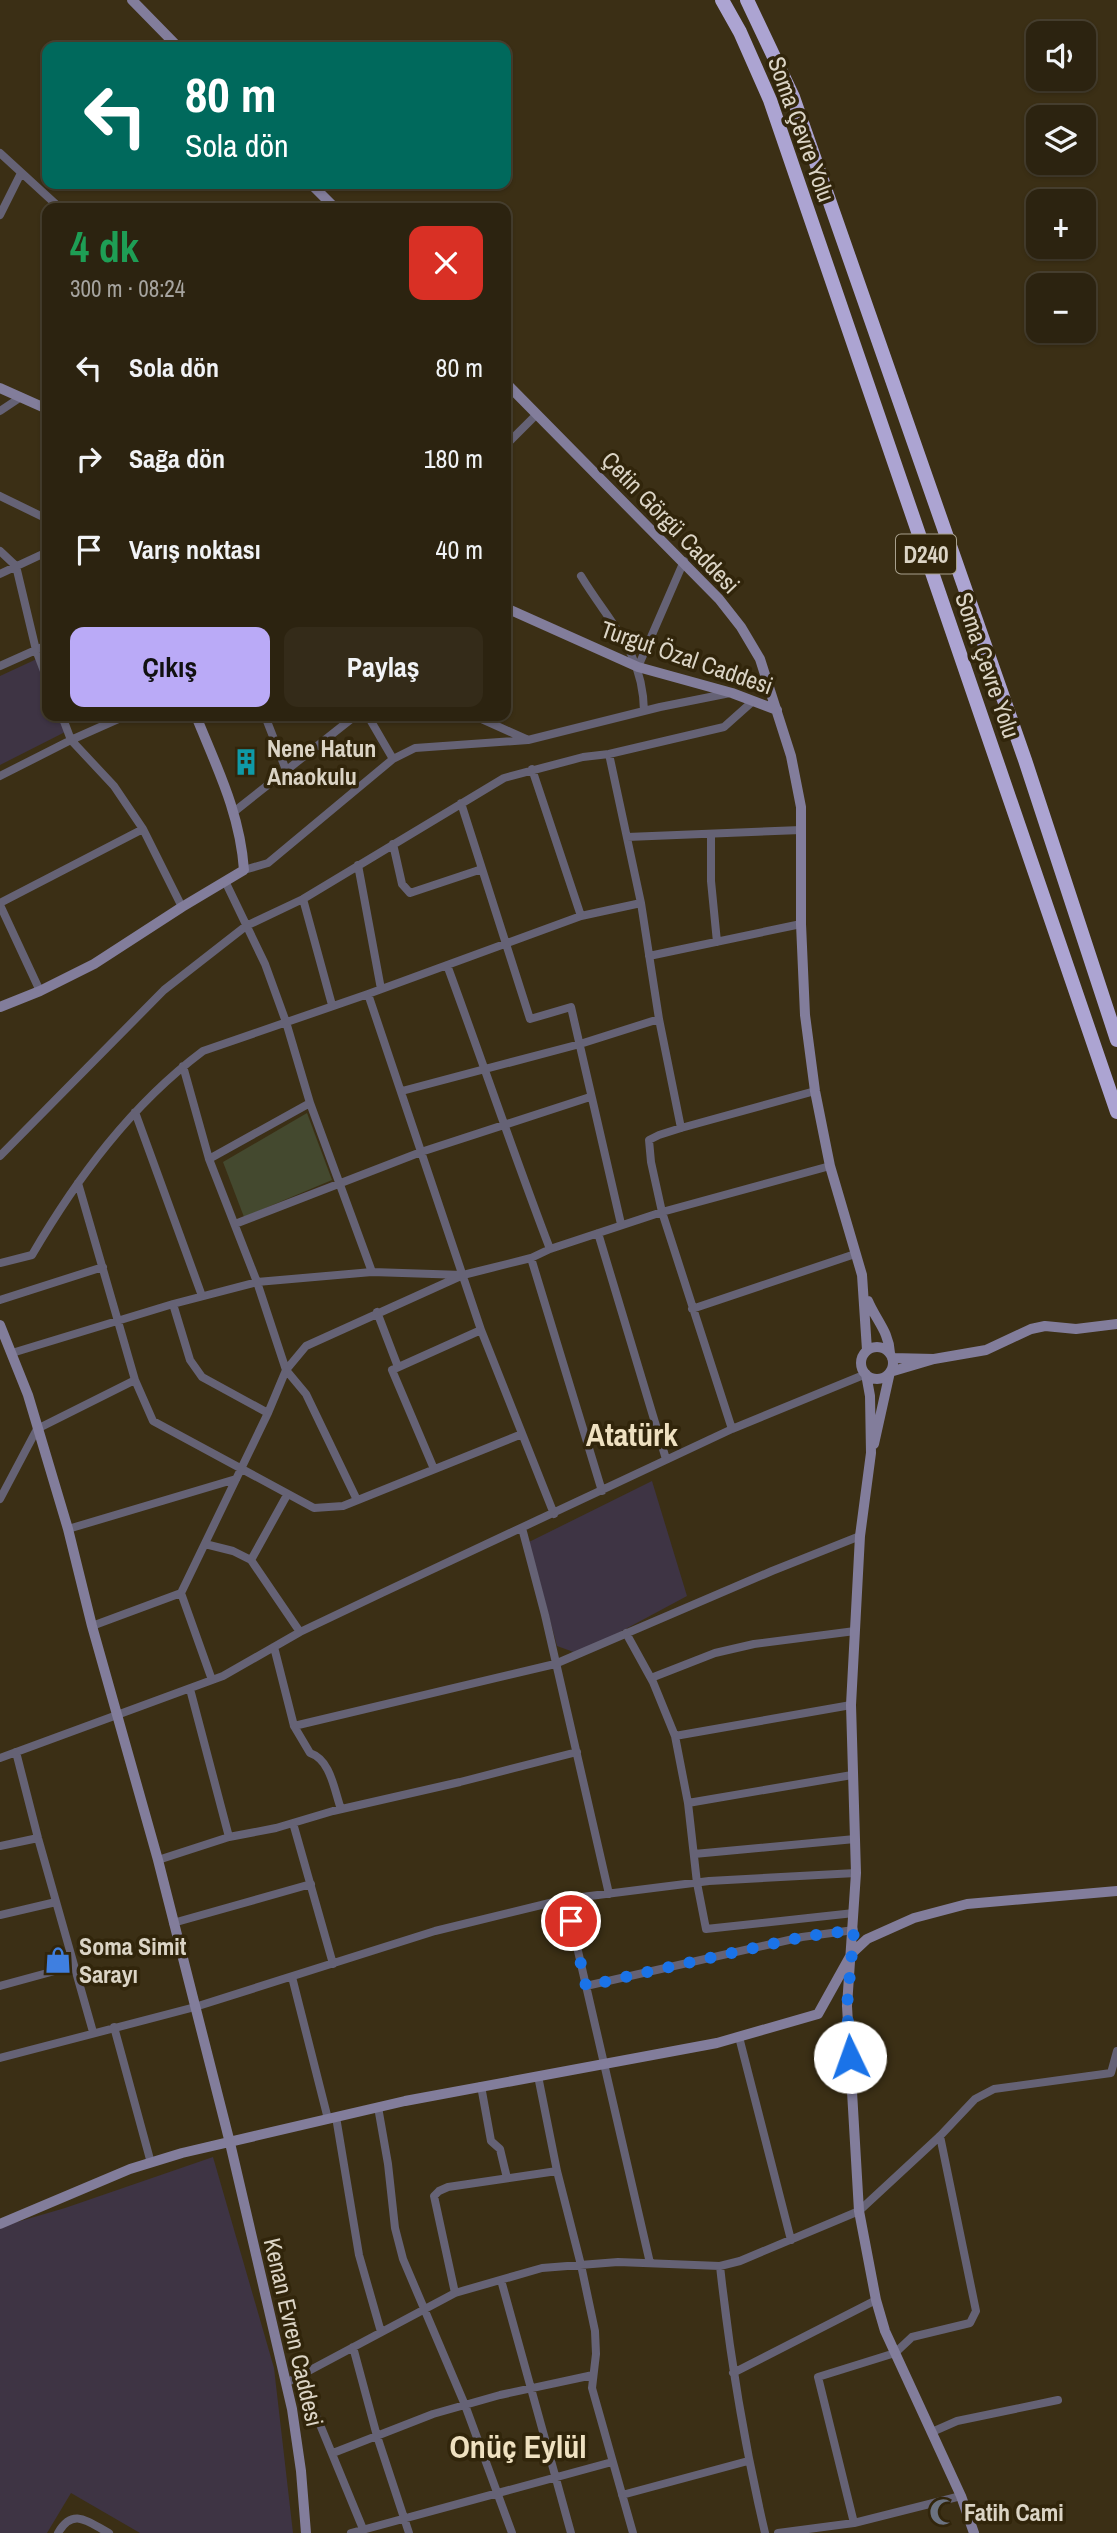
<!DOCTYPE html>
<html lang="tr">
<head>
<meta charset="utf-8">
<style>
	body { margin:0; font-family:"Archivo Narrow",sans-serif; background:#342b19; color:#f1f3f6; height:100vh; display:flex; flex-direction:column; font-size:26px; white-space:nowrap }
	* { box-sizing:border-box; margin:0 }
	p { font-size:23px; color:#a6a49f }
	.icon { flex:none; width:38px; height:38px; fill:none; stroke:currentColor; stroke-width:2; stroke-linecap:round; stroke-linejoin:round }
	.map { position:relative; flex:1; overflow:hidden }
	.sheet { position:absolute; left:42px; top:203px; width:469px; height:518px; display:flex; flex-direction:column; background:#2c2310; border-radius:14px; box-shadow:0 2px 5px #0004,0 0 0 2px #484030 }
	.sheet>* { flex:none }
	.guide { position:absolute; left:42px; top:42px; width:469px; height:147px; border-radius:14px; box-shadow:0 2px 5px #0004,0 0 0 2px #484030; background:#00695c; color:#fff; overflow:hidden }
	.tools { position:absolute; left:1026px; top:21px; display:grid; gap:14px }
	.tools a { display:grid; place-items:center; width:70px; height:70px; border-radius:14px; background:#2c2310; box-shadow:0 2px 5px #0004,0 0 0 2px #484030; font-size:35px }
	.pin { position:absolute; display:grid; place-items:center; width:60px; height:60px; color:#fff; margin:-30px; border:4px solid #fff; border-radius:50%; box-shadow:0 2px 7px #0007 }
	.me { position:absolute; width:77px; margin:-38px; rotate:357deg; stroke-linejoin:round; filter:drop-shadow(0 0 5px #0008) }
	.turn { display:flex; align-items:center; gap:24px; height:147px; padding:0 28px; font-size:32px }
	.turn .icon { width:91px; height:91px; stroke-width:2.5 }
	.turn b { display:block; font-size:49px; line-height:60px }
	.round { display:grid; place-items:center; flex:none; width:74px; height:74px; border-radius:14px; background:#342b19 }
	.overview { display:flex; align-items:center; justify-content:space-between; height:119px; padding:0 28px }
	h1 { font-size:42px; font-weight:700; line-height:52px; color:#1e9e55 }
	.cta { display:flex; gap:14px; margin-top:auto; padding:14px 28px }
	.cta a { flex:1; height:80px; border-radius:14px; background:#baaaf7; color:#111; font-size:28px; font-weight:700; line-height:80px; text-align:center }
	.cta a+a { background:#342b19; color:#f1f3f6 }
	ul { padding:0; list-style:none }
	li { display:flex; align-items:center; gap:21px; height:91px; padding:0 28px }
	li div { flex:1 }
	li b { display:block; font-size:26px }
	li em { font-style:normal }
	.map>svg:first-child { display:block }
	.education { fill:#3e3444 }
	.green { fill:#44492f }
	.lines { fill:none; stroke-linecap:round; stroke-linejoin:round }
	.street { stroke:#656275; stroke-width:8 }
	.secondary { stroke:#827d9b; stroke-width:10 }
	.highway { stroke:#aca4d2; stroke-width:14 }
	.route { stroke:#1a73e8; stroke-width:12; stroke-dasharray:0 21.6 }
	.labels { text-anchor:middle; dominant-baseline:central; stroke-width:7; stroke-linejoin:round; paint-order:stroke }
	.shield { fill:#31250b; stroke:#a8a08d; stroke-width:2 }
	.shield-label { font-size:23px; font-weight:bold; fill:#dbd4c5 }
	.street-label { font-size:24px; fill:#dbd4c5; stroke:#31250b }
	.poi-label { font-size:24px; font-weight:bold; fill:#dbd4c5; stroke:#31250b; text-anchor:start }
	.district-label { font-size:32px; font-weight:bold; fill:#efe1c1; stroke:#31250b }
</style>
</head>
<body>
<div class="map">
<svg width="1117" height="2533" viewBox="0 0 1117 2533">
	<rect width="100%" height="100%" fill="#3b2f15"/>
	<path class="education" d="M41,657L47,673V716H64L69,730L0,765V676Z
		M652,1481L687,1596L579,1654L557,1646L529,1542Z
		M213,2157L274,2368L293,2533H140L71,2493L47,2533H0V2227L65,2208Z"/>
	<path class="green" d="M307,1113L332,1180L244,1217L223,1162Z"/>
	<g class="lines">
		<path class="street" d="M0,153L60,208
			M0,215L21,173
			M0,411L21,397
			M506,445L536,415
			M0,496L47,519
			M0,551L16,566L36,650L47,679
			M0,574L47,552
			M581,576C610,624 643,651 644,711
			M0,666L47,645
			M638,667L684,561
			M62,716L71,740L114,786L143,829L182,907
			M265,716L286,770
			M368,716L393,759
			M475,716L526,739
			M609,754L641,903L659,1019L681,1128
			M532,769L581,916
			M0,776L71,740L125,716
			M461,803L530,1019L571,1007L621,1224
			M235,811L355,716
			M711,834V881L717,942
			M627,837L801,830
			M393,844L402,884L410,893L482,869
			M358,865L381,989
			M244,870L268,863L393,759L415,748L528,740L660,707L730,693
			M303,899L332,1005
			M0,903L143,829
			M0,905L40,991
			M649,956L801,924
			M447,965C482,1060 514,1155 550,1249
			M368,994L481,1330L554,1514
			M183,1066L209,1159L257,1282L372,1272L310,1103L286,1022L265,964L225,881
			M402,1091L580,1044L659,1019
			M135,1112L202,1296
			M0,1156L164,990L246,926L303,899L504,778L583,757L609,754L724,727L752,702
			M209,1159L310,1103
			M78,1183L135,1380L153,1421L314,1508L343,1506L522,1434
			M235,1224L421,1152L590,1097
			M598,1233L666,1459
			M531,1258L602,1491
			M0,1263L32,1255C77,1178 131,1105 203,1051L368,994L581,916L641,903
			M372,1272L463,1275L531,1258L550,1249L662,1212L830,1166
			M0,1300L103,1267
			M173,1304L190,1360L202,1377L268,1413
			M692,1309L855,1254
			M377,1312L398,1367
			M12,1353L173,1304L257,1282L286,1370L306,1394L357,1500
			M732,1429L662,1212L651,1162L649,1140L659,1135L681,1128L815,1091
			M434,1469L392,1370L481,1330
			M0,1499L37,1429L135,1380
			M522,1528L545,1615L609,1894
			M68,1529L236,1479
			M205,1544L233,1551L251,1560L300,1632
			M251,1560L287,1495
			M92,1626L181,1593
			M626,1633L653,1682L675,1736L688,1803L697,1883L706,1929L854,1913
			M274,1647L294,1726L555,1664L772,1571L860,1536
			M651,1678L715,1653L754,1644L855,1631
			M212,1680L181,1593L268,1413L286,1370L306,1346L463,1275
			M190,1689L229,1837
			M294,1726L310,1753C331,1760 334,1790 341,1809
			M675,1736L851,1705
			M16,1752L38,1838L93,2032
			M0,1758L223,1676L300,1632L382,1593L732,1429L866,1374
			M688,1803L852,1775
			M293,1823L333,1964
			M0,1846L38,1838
			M694,1854L855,1839
			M158,1860L229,1837L276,1828L333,1811L460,1782L577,1752
			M566,1899L650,2263
			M0,1915L56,1902
			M173,1923L311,1884
			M292,1977L328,2119
			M0,1986L73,1966
			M586,1986L802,1937L854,1930
			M114,2027L151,2163
			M739,2037L791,2240
			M0,2058L195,2007L435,1931L566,1899L709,1881L856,1873
			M538,2076L557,2171L581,2265L595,2331L596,2354L592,2388L633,2533
			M481,2086L491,2141L500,2149L507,2178
			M378,2107L388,2164L395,2228L403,2259L465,2405L512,2533
			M336,2117L359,2255L381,2332
			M720,2266C730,2358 744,2443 765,2533
			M501,2280L571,2533
			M455,2293L434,2196L439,2191L448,2187L557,2171
			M353,2347L377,2436L409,2533
			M733,2373L876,2300
			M300,2376L363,2529
			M286,2383L455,2293L542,2268L618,2262L720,2266L740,2261L859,2211L940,2136L975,2099L994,2089L1111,2073L1117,2051
			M932,2432L957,2421L1058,2400
			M333,2453L433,2414L500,2395L593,2375
			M622,2495L748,2461
			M854,2523L818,2377L895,2353L912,2337L970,2323L976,2311L940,2136
			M58,2533C73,2507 88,2522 109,2533
			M351,2533L612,2462
			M778,2533L854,2523L961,2496"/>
		<path class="secondary" d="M132,0L178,47
			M311,184L335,208
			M506,383L719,599L741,627L760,659L791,756L801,807V924L805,1015L815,1091L830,1166L862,1275L867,1350
			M0,388L47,409
			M506,608L638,667L732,693L777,710
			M0,1007L40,991L94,964L182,907L244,870C240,813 217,768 196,716
			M868,1301C876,1320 889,1332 890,1353
			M0,1325L28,1395L68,1529L92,1626L158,1860L230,2143L292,2409L301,2471L306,2533
			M861 1363a16 16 0 1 1 32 0a16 16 0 1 1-32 0Z
			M934,1359L986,1350L1031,1329L1045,1326L1076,1329L1117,1324
			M866,1374L870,1396L871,1453L860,1536L851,1705L856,1873L847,2006L859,2211L876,2300L885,2331L961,2496L974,2533
			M874,1444L890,1372L934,1359L892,1358
			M0,2224L130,2169L182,2153L405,2101L717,2043L818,2014L852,1953L867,1939L914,1918L967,1904L1117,1891"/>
		<path class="highway" d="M722,0L740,32L770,100L1117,1112
			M747,0L793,97L1025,760L1117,1040"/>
	</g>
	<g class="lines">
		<path class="route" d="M571,1921L586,1986L802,1937L854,1930L847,2006L850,2057"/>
	</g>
	<defs>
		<symbol id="building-bare" viewBox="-9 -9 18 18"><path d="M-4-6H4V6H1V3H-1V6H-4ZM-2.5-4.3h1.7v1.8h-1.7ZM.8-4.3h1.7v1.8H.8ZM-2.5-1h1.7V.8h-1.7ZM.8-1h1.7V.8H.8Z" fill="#0f9aa8" stroke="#31250b" stroke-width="2.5" paint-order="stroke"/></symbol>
		<symbol id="shop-bare" viewBox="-9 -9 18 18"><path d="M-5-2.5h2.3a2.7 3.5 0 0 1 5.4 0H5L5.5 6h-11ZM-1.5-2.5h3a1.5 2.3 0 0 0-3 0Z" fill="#3f7fe0" stroke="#31250b" stroke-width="2.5" paint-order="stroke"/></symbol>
		<symbol id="mosque-bare" viewBox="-9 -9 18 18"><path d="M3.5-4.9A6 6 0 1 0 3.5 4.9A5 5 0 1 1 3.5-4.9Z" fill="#6b7280" stroke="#31250b" stroke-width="2.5" paint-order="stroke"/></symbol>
	</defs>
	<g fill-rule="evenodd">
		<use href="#building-bare" x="227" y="743" width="38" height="38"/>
		<use href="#shop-bare" x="39" y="1941" width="38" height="38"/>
		<use href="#mosque-bare" x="924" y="2493" width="38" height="38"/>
	</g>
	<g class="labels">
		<rect class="shield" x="896" y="534.5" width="60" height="39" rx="5"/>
		<g class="shield-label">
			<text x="926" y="554">D240</text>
		</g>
		<g class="street-label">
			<text transform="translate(802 129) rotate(70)">Soma Çevre Yolu</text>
			<text transform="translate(671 522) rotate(46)">Çetin Görgü Caddesi</text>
			<text transform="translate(687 657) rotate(19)">Turgut Özal Caddesi</text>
			<text transform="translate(988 665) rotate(71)">Soma Çevre Yolu</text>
			<text transform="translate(294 2332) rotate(77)">Kenan Evren Caddesi</text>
		</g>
		<g class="poi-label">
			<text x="267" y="748">Nene Hatun<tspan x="267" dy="28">Anaokulu</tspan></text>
			<text x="79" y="1946">Soma Simit<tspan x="79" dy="28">Sarayı</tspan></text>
			<text x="964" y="2512">Fatih Cami</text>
		</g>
		<g class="district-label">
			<text x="632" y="1434">Atatürk</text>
			<text x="518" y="2446">Onüç Eylül</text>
		</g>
	</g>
</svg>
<div class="tools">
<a><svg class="icon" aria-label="sound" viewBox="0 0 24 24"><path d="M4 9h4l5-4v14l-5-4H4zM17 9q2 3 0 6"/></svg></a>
<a><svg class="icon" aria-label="layers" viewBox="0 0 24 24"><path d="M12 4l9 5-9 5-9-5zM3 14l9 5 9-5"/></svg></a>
<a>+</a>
<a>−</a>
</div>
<div class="pin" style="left:571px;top:1921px;background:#d93025"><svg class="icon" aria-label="arrive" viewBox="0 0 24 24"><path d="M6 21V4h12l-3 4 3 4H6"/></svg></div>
<svg class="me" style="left:850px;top:2057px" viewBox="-20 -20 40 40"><circle r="19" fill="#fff"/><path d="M0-13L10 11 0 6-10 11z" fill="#1a73e8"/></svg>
<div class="guide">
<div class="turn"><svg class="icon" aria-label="left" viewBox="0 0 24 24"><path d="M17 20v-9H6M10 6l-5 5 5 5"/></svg><div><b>80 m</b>Sola dön</div></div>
</div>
<section class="sheet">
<div class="overview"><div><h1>4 dk</h1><p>300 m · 08:24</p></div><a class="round" style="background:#d93025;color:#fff"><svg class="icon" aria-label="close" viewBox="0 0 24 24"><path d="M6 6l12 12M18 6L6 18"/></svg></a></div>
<ul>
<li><svg class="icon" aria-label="left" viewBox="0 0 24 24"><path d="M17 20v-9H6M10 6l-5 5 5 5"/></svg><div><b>Sola dön</b></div><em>80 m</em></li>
<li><svg class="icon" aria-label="right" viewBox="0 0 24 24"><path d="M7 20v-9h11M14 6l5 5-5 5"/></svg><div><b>Sağa dön</b></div><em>180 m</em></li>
<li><svg class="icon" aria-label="arrive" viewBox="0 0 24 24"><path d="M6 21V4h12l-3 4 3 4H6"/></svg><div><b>Varış noktası</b></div><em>40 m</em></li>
</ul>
<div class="cta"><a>Çıkış</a><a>Paylaş</a></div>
</section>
</div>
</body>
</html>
